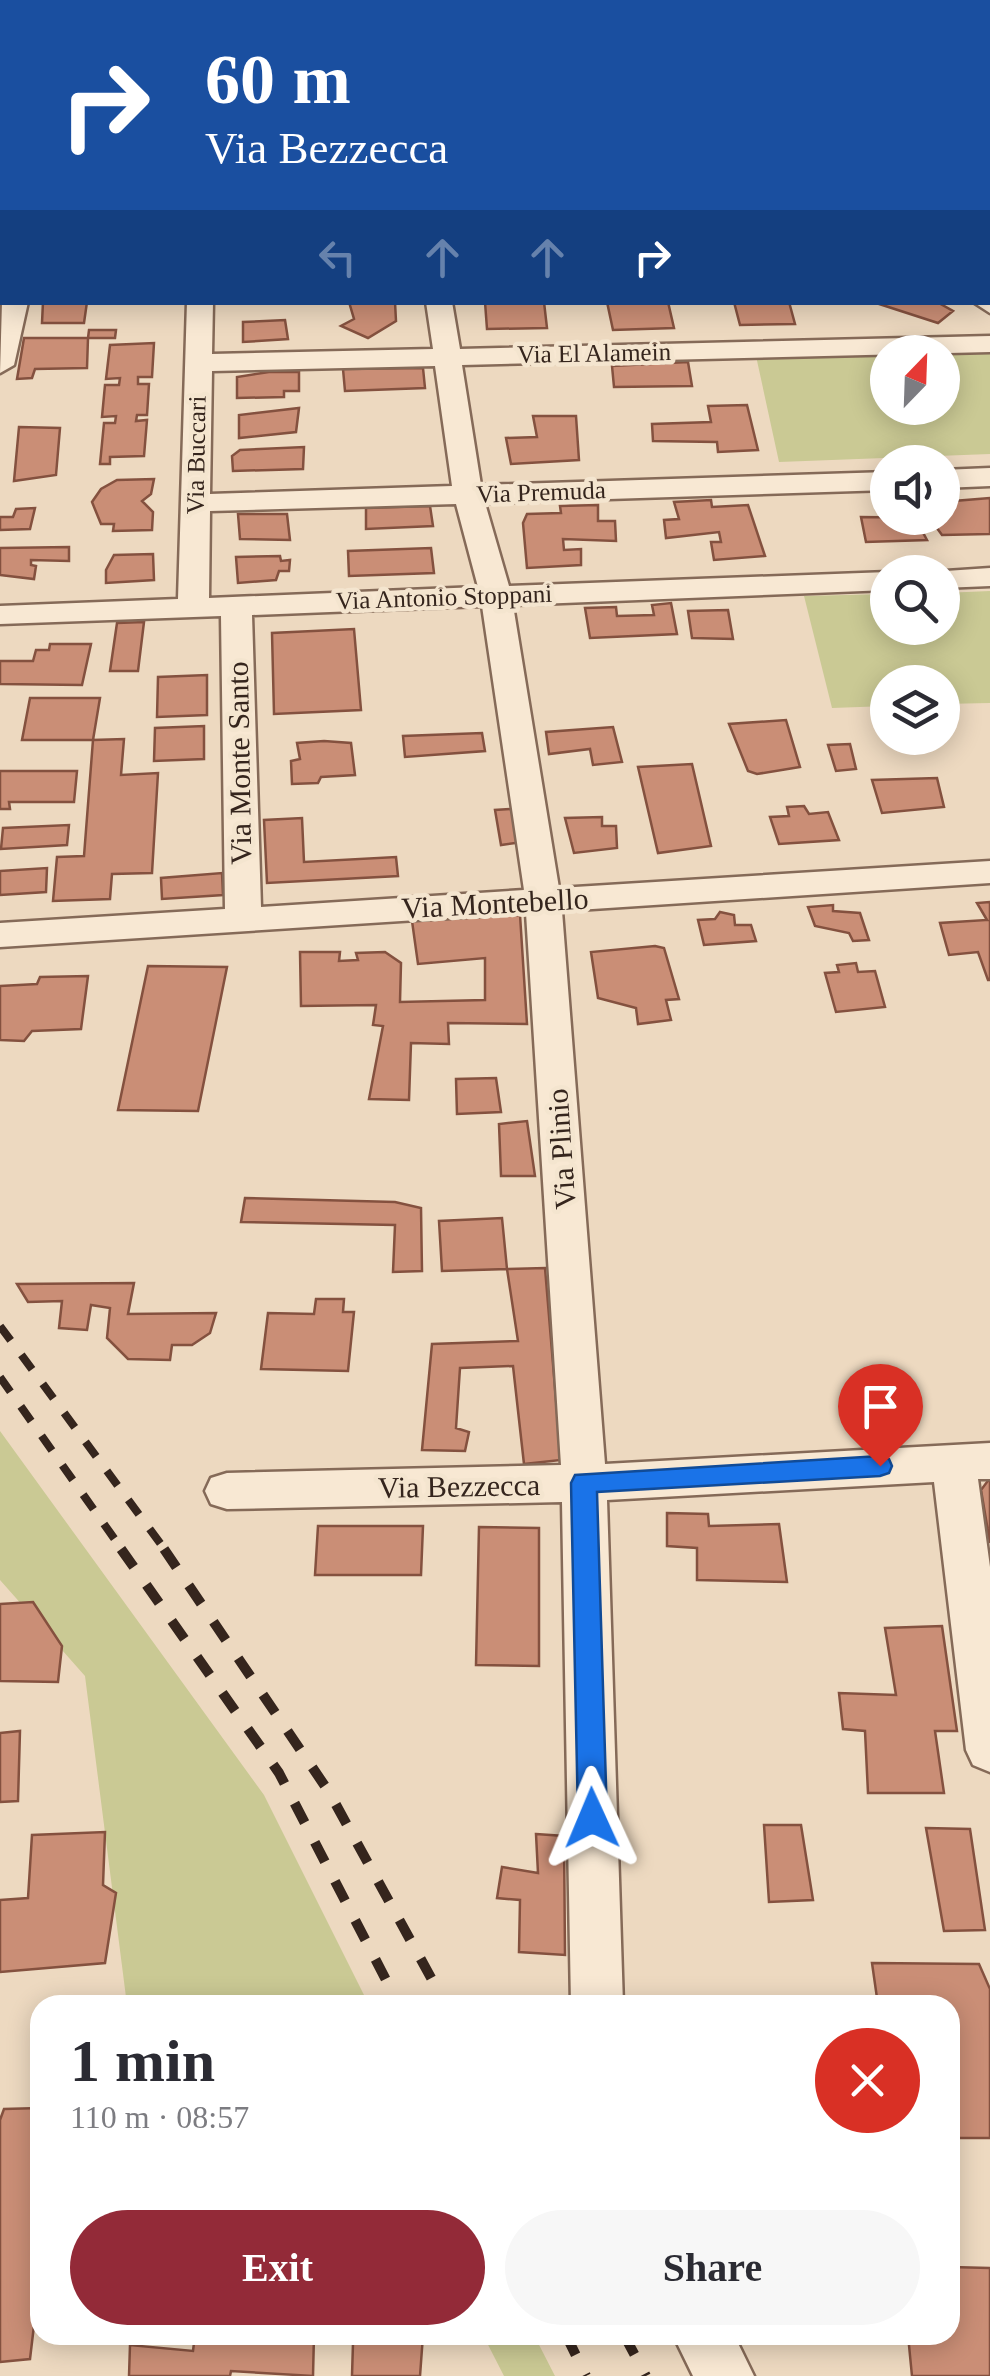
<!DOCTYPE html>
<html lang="en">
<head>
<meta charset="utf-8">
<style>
	body { margin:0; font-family:Georgia,serif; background:#f7f7f7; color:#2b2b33; height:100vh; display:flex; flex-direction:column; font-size:38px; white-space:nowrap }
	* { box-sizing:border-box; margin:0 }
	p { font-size:32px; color:#7c7c81 }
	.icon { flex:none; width:55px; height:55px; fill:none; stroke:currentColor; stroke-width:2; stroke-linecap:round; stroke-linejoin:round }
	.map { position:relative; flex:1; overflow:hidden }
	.drawer { position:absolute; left:30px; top:1995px; width:930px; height:350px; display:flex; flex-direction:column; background:#fff; border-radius:30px; box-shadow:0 5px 25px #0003 }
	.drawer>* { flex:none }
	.top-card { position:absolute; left:0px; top:0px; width:990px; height:305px; box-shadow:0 5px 25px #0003; background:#1a4fa0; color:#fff; overflow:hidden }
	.needle { width:65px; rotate:23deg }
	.tools { position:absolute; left:870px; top:335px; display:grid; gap:20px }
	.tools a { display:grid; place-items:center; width:90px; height:90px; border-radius:50%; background:#fff; box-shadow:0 5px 25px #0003; font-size:50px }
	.pin { position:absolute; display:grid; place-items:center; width:85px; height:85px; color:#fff; margin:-102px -42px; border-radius:50% 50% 50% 0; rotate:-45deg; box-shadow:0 0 10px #0007 }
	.pin .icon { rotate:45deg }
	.me { position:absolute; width:110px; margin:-55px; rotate:359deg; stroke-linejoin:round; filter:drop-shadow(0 0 8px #0008) }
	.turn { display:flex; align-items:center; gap:35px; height:210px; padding:0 40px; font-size:45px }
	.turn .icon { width:130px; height:130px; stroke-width:2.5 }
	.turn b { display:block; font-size:70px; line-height:85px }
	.lanes { display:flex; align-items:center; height:95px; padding:0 40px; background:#0003; justify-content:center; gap:50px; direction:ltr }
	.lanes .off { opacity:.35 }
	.round { display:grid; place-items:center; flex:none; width:105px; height:105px; border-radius:52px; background:#f7f7f7 }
	.headline { display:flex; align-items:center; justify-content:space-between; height:170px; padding:0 40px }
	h1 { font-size:60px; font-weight:800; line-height:75px }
	.primary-button { display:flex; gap:20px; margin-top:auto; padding:20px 40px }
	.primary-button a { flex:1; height:115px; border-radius:60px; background:#932a38; color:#fff; font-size:40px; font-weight:800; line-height:115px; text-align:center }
	.primary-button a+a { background:#f7f7f7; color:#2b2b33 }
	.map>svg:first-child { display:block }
	.green { fill:#cac994 }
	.building { fill:#ca8e76; stroke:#84513f; stroke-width:2.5 }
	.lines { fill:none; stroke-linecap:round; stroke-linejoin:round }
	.minor-casing { stroke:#856a58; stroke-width:5 }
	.minor { fill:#f8e8d3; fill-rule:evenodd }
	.rail-far1 { stroke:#35251d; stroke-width:8; stroke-dasharray:18 18; stroke-linecap:butt }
	.rail { stroke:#35251d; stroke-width:10; stroke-dasharray:22 22; stroke-linecap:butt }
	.route { fill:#1a73e8; stroke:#114b97; stroke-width:2.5 }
	.labels { text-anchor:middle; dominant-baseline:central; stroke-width:9; stroke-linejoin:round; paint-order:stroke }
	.far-street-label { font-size:25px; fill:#35251d; stroke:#f4e5cf }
	.street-label { font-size:30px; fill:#35251d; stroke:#f4e5cf }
</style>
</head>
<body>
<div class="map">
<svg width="990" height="2376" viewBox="0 0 990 2376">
	<rect width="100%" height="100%" fill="#edd9c0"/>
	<path class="green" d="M942,352H990V454L779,462L756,356L887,354L888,408H942Z
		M990,591V703L943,704L942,682H888L887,706L832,708L804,596L887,594L888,628H942L943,593Z
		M0,1431L264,1795L369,2005H127L85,1676L0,1580Z
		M483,2335H534L555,2376H504Z"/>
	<path class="building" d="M988,13L990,18L988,104Z
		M43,302H87L84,323H42Z
		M349,302H395L396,321L368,338L341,326L354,319Z
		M485,302H544L547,328L487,329Z
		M607,302H668L674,328L613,330Z
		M734,302H789L795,324L740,325Z
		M873,302H937L953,311L938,323Z
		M285,320L288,339L243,342V322Z
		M89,330H116L115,338H88Z
		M24,338H88L87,368L35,369L32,378L17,379Z
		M154,343L152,377H138V384H149L147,415H137L136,421L147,420L144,456L110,457V464H100L104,423H115L116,416L102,417L105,385H119L120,378L106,379L110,345Z
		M688,362L692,386L614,387L612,366Z
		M423,368L425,388L345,391L343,369Z
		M269,372H299V391H284V397L237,398V377Z
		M747,405L758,450L718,452L717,442L653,441L652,424L711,422L708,406Z
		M299,408L296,432L239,438V415Z
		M533,416H576L579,460L511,464L506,438L537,437Z
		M19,427L60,428L56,475L14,481Z
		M304,447L303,469L233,471L232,456L240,450Z
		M154,479L151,494L142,501L153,512L152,530L113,531L114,524H101L92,502L101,489L117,480Z
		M990,498V534L942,535L934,524L919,525L927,540L866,542L861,517L942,518V502Z
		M711,500L712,507L748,505L765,556L714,560L711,542H721L719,532L666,538L664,520L679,519L674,502Z
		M598,505V521H615L616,541L563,539L564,550L581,549V565L527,568L523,523L527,514L561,513L560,506Z
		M430,506L433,526L366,529V508Z
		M35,508L30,529L0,530V517H13L16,509Z
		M238,514H287L290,540L240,539Z
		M69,547V561L31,560V565L36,566L34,579L0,575V548Z
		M431,548L434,573L349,576L348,551Z
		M153,554L154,580L106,583V570L114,555Z
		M280,556L281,561L290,560L289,571H279L276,580L238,583L236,557Z
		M671,603L677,634L590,638L585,608L616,607L617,616L654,615L652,605Z
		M728,610L733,639L692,638L688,611Z
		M144,622L138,671H110L117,623Z
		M354,629L361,710L274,714L272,633Z
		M50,644H91L82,685L0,684V661H33L36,650H49Z
		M207,675V715L157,717L158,677Z
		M30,698H100L93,740H22Z
		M786,720L800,767L757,774L748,771L729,724Z
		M204,726V759L154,761L155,728Z
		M613,727L622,762L593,765L590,749L549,754L546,732Z
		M482,733L485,751L405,757L403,736Z
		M124,739L121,775L158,773L152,873L112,874L110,899L53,901L57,857L84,856L93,740Z
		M324,741L351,743L355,775L321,777L318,783L292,784L291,761L300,759L297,743Z
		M850,744L856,769L836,771L828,745Z
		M692,764L711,846L658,853L638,767Z
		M0,771H77L74,802H9L10,809H0Z
		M937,778L944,807L882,813L872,780Z
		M804,806L809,814L828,812L839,840L779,844L770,817L789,816L787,807Z
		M525,808L530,841L501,845L495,810Z
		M602,817V826H616L617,848L574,853L565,818Z
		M302,818L304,862L396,857L398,876L267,883L264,820Z
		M69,825L67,845L1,849L3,828Z
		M47,868L46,892L0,895V871Z
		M222,873L223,895L162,899L161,878Z
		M990,902V980H988L978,952L949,955L940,923L987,920L977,903Z
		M833,905V911L860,913L869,940L853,941L849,933L815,926L808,907Z
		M720,912L734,915L735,925H751L756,941L704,945L698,920L715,919Z
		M520,915L527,1024L448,1023L449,1044L411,1043L409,1100L369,1099L383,1026L373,1025L376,1005L301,1006L300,952H340L339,961L358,960L356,953L385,952L401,963L400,1002L485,1000V958L418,964L412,921Z
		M655,946L664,948L679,999L666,1000L671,1020L638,1024L636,1008L598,998L591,952Z
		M856,963L858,972L875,971L885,1007L836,1012L825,973L839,972L837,965Z
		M148,966L227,967L198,1111L118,1110Z
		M88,976L81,1029L32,1031L24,1041L0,1040V986L37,984L40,977Z
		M496,1078L501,1112L457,1114L456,1079Z
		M527,1121L535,1176H501L499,1124Z
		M245,1198L395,1202L421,1208L422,1271L393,1272L395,1225L241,1222Z
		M502,1218L507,1269L442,1271L439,1221Z
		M545,1268L561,1460L524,1464L513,1366L460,1368L456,1428L469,1432L465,1451L422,1450L432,1344L518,1341L507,1269Z
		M134,1283L128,1314L216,1313L210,1333L192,1345H172L170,1360L128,1359L107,1338L110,1308L91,1305L87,1330L59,1328L62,1301L28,1302L17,1284Z
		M316,1299H344L343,1312H354L348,1371L261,1369L268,1313L314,1314Z
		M990,1478V1543L981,1490Z
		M667,1513L708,1514L709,1526L779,1524L787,1582L697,1580V1548L667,1546Z
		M318,1526H423L421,1575H315Z
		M479,1527L539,1528V1666L476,1665Z
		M33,1602L62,1646L58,1682L0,1681V1604Z
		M942,1626L957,1731H935L944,1793H868L865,1731L843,1729L839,1693L896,1695L885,1628Z
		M20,1731L18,1801L0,1802V1733Z
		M764,1825H801L813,1900L769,1902Z
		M926,1828L970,1829L985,1930L944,1931Z
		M105,1832L103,1885L116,1893L105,1963L0,1972V1900L28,1898L32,1835Z
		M536,1834L564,1836L565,1955L519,1952L520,1900L497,1898L502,1867L538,1873Z
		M872,1963L979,1964L990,1989V2138H950V2005H878Z
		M40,2108L36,2181L40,2183V2275L30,2359L0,2362V2120L4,2109Z
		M950,2267L990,2268V2376H912L908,2335H950Z
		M195,2335H314L313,2376L231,2371L230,2376H129L130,2345L193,2351Z
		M363,2335H423L420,2376H352L353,2343L362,2342Z"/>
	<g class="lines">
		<defs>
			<path id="minor" d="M125,0H157L158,2H127Z
				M988,249H990V265H988Z
				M988,294L990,295V313L973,302H988Z
				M2,302H28L14,365L0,373Z
				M187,302H213L212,354L433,349L426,302H452L460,349L990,336V352L462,365L481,485L888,472V490L485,503L509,586L888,572H891H888V590L513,605L559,888L990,861V883L562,911L605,1464L990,1443V1479H978L990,1567V1772L973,1765L966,1750L934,1482L607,1500L623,2005H571L562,1502L227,1509L211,1504L205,1491L211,1478L227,1473L561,1465L526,913L0,947V923L225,909L221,616L0,624V606L178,599ZM435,366L452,486L210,494L212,371ZM456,504L478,587L209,598L210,511ZM482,606L524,890L261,907L252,615Z
				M990,468V486L942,488V470Z
				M990,568V586L942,588V572H931Z
				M673,2335H734L754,2376H693Z"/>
		</defs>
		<use href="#minor" class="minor-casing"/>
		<use href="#minor" class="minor"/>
		<path class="rail-far1" d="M0,1326L166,1551
			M0,1377L123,1551"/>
		<path class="rail" d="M121,1549L279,1773L399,2005
			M164,1549L329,1792L446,2005
			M566,2335L586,2376
			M624,2335L646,2376"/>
	</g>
	<path class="route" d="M880,1456L889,1459L892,1466L889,1473L880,1476L597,1492L607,1818L602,1828L592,1831L583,1828L578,1818L571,1483L575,1475Z"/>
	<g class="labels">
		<g class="far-street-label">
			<text transform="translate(594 353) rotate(-1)">Via El Alamein</text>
			<text transform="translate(196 455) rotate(-89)">Via Buccari</text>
			<text transform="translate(541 492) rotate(-2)">Via Premuda</text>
			<text transform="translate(444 597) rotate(-2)">Via Antonio Stoppani</text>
		</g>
		<g class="street-label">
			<text transform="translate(239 763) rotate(-91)">Via Monte Santo</text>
			<text transform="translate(495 903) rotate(-3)">Via Montebello</text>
			<text transform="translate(561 1149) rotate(-94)">Via Plinio</text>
			<text transform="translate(459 1486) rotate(-1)">Via Bezzecca</text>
		</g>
	</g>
</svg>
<div class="tools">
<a><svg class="needle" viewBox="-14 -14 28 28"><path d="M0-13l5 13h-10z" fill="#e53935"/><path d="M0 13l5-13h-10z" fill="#7c7c81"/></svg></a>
<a><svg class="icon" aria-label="sound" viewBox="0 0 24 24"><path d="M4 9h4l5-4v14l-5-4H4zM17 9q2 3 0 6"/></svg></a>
<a><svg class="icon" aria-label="search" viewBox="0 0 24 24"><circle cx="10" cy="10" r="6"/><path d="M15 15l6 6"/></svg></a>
<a><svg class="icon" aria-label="layers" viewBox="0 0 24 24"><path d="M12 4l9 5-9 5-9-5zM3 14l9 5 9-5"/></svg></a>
</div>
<div class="pin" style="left:880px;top:1466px;background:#d93025"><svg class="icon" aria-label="arrive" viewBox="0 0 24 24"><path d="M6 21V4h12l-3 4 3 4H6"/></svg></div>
<svg class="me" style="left:592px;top:1818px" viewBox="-20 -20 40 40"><path d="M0-17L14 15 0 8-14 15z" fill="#1a73e8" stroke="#fff" stroke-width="4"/></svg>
<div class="top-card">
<div class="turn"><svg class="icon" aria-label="right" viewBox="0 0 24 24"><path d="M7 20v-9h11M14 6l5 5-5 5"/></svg><div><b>60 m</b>Via Bezzecca</div></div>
<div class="lanes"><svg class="icon off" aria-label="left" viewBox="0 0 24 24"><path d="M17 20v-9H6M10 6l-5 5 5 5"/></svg><svg class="icon off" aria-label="ahead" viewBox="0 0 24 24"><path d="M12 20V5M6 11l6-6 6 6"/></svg><svg class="icon off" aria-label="ahead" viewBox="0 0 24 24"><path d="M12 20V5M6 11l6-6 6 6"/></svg><svg class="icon" aria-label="right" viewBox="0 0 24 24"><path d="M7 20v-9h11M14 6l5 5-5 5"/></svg></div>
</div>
<section class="drawer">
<div class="headline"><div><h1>1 min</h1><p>110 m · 08:57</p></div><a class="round" style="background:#d93025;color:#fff"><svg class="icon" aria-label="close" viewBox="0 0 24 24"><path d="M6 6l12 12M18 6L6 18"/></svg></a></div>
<div class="primary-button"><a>Exit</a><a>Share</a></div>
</section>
</div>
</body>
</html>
